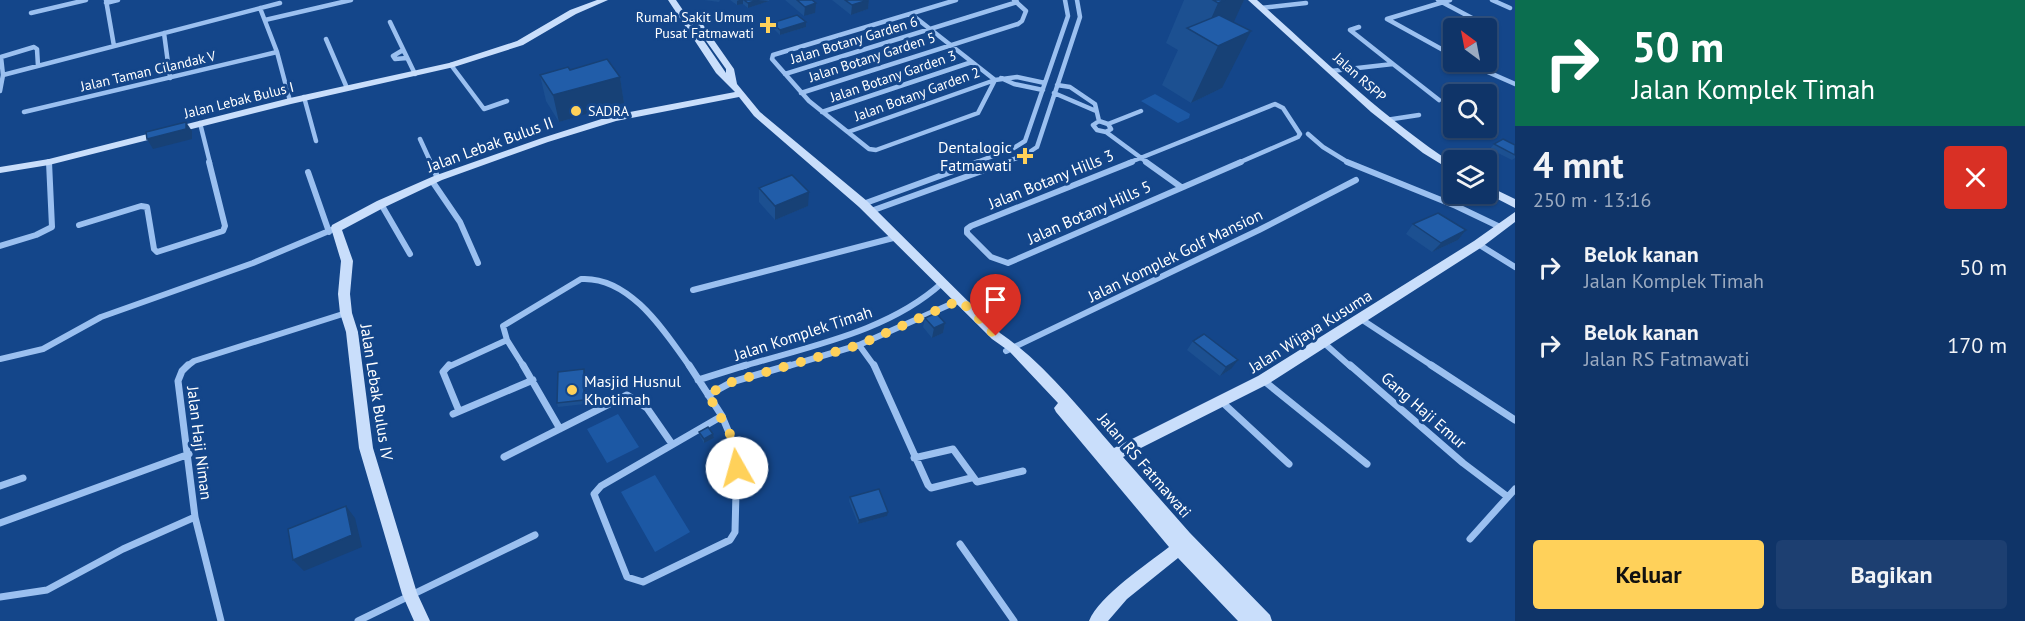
<!DOCTYPE html>
<html lang="id">
<head>
<meta charset="utf-8">
<style>
	body { margin:0; font-family:"PT Sans",sans-serif; background:#1d3f71; color:#f1f3f6; height:100vh; display:flex; flex-direction:column; font-size:22px; white-space:nowrap }
	* { box-sizing:border-box; margin:0 }
	p { font-size:20px; color:#9baac0 }
	.icon { flex:none; width:33px; height:33px; fill:none; stroke:currentColor; stroke-width:2; stroke-linecap:round; stroke-linejoin:round }
	.map { position:relative; flex:1; overflow:hidden }
	.details { display:flex; flex-direction:column; background:#0f3468; width:510px }
	.details>* { flex:none }
	.guide { background:#0b6e4f; color:#fff; overflow:hidden }
	.needle { width:39px; rotate:328deg }
	.tools { position:absolute; left:1443px; top:18px; display:grid; gap:12px }
	.tools a { display:grid; place-items:center; width:54px; height:54px; border-radius:6px; background:#0f3468; box-shadow:0 2px 4px #0004,0 0 0 2px #2f4f7c; font-size:30px }
	.pin { position:absolute; display:grid; place-items:center; width:51px; height:51px; color:#fff; margin:-62px -26px; border-radius:50% 50% 50% 0; rotate:-45deg; box-shadow:0 0 6px #0007 }
	.pin .icon { rotate:45deg }
	.me { position:absolute; width:66px; margin:-33px; rotate:353deg; stroke-linejoin:round; filter:drop-shadow(0 0 4px #0008) }
	.turn { display:flex; align-items:center; gap:21px; height:126px; padding:0 18px; font-size:27px }
	.turn .icon { width:78px; height:78px; stroke-width:2.5 }
	.turn b { display:block; font-size:42px; line-height:51px }
	.round { display:grid; place-items:center; flex:none; width:63px; height:63px; border-radius:6px; background:#1d3f71 }
	.overview { display:flex; align-items:center; justify-content:space-between; height:102px; padding:0 18px }
	h1 { font-size:36px; font-weight:600; line-height:45px }
	.cta { display:flex; gap:12px; margin-top:auto; padding:12px 18px }
	.cta a { flex:1; height:69px; border-radius:6px; background:#ffd15a; color:#111; font-size:24px; font-weight:600; line-height:69px; text-align:center }
	.cta a+a { background:#1d3f71; color:#f1f3f6 }
	ul { padding:0; list-style:none }
	li { display:flex; align-items:center; gap:18px; height:78px; padding:0 18px }
	li div { flex:1 }
	li b { display:block; font-size:22px }
	li em { font-style:normal }
	main { display:flex; flex:1; min-height:0 }
	.map>svg:first-child { display:block }
	.green { fill:#1c58a4 }
	.lines { fill:none; stroke-linecap:round; stroke-linejoin:round }
	.street-far2 { stroke:#9bc0f0; stroke-width:4.5 }
	.street-far1 { stroke:#9bc0f0; stroke-width:6 }
	.street { stroke:#9bc0f0; stroke-width:7 }
	.secondary { fill:#c9defb; fill-rule:evenodd }
	.wall { fill:#1c5091 }
	.shaded-wall { fill:#174176 }
	.building { fill:#215da9; stroke:#174176; stroke-width:1.5 }
	.route { stroke:#ffd15a; stroke-width:10; stroke-dasharray:0 18 }
	.poi-dot { fill:#ffd15a; stroke:#14468a; stroke-width:2 }
	.labels { text-anchor:middle; dominant-baseline:central; stroke-width:6; stroke-linejoin:round; paint-order:stroke }
	.far-poi-label { font-size:14px; fill:#fff; stroke:#14468a; text-anchor:end }
	.far-street-label { font-size:14px; fill:#fff; stroke:#14468a }
	.street-label { font-size:16px; fill:#fff; stroke:#14468a }
	.poi-label { font-size:16px; fill:#fff; stroke:#14468a; text-anchor:end }
</style>
</head>
<body>
<main>
<div class="map">
<svg width="1515" height="621" viewBox="0 0 1515 621">
	<rect width="100%" height="100%" fill="#14468a"/>
	<path class="green" d="M1155,94L1190,114L1189,118L1178,123L1141,101Z
		M618,414L639,447L607,463L587,429Z
		M655,475L690,532L655,552L621,492Z"/>
	<g class="lines">
		<path class="street-far2" d="M106,0L114,46
			M956,0L773,55L772,59L809,101L869,149L876,150L978,113L995,80
			M1438,0L1489,27L1491,31L1486,35
			M1492,0L1510,8
			M106,3L118,0
			M260,8L277,52L290,101
			M1261,8L1306,3
			M31,13L86,0
			M911,14L995,80L1017,77L1045,83
			M1387,19L1454,56
			M1387,19L1450,0
			M265,20L351,0
			M390,22L415,74
			M1359,27L1350,30L1393,64
			M164,33L170,78
			M326,39L347,88
			M403,50L393,56L395,59L407,58
			M1465,62L1515,84
			M451,65L484,109L507,101
			M1331,71L1393,64L1439,100
			M785,74L1017,2
			M3,75L280,3
			M1001,78L1014,84L1043,90
			M1057,85L1070,87L1095,104L1099,121
			M0,91L3,75L1,57L34,47L37,49L38,66
			M801,93L1018,24L1022,21L1026,11L1014,0
			M1054,93L1096,111
			M304,97L316,141
			M24,112L277,52
			M822,112L972,62
			M1386,120L1419,115
			M1099,121L1108,124L1111,129L1106,132L1097,130L1093,125Z
			M200,123L210,163
			M1108,124L1141,111
			M848,132L995,80
			M1106,132L1148,163
			M1308,134L1323,147L1349,163
			M420,139L431,163
			M974,163L1012,149L1025,141L1068,16L1065,0
			M1003,163L1025,155L1037,147L1080,17L1077,0
			M1128,163L1275,104L1283,108L1300,134L1298,137L1238,163"/>
		<path class="street-far1" d="M430,162L438,178
			M1132,162L971,226L967,229V233L991,257L1008,263L1241,162
			M1146,162L1181,187
			M1347,162L1456,206L1500,227
			M308,172L329,232
			M432,181L460,222L478,263
			M381,204L410,254
			M863,204L978,162
			M871,211L1007,162
			M79,225L141,206L147,207L154,249L157,252L223,231L225,226L209,162
			M1478,244L1515,267
			M0,246L36,235L52,227L49,162
			M693,290L897,237
			M1361,319L1434,367
			M1324,343L1351,367
			M859,345L875,367
			M1006,351L1259,230L1356,180
			M0,359L43,349L101,317L253,263L336,228
			M186,367L194,361L346,313
			M448,367L507,340
			M524,367L507,340L503,326L581,279C630,276 665,332 690,367
			M741,367C809,346 888,332 942,283
			M785,367L859,345L960,300"/>
		<path class="street" d="M188,365L182,371L178,381L195,517L221,621
			M449,365L443,372L459,411
			M523,365L560,429
			M689,365L722,416
			M874,365L928,485L931,488L971,478
			M1350,365L1463,463L1508,497
			M1431,365L1515,420
			M698,380L746,365
			M1263,380L1367,464
			M708,395L732,382L790,365
			M1222,402L1289,464
			M453,414L533,380
			M722,416L737,452L735,532L730,540L643,582L627,577L594,494L601,486Z
			M504,457L627,395L647,408L672,444
			M914,458L953,449L977,482L1023,471
			M0,486L23,478
			M0,523L189,454
			M1470,539L1515,489
			M960,544L1014,621
			M0,597L47,590L123,549L195,517
			M358,621L535,535"/>
		<path class="secondary" d="M597,0H608L576,14L523,45L454,67L291,104L49,165L0,173V167L49,159L290,98L449,63L517,41L570,10Z
			M668,0H676L726,73V69L692,21L699,19L734,69L737,84L760,112L867,201L1000,333C1043,362 1080,409 1114,448L1258,376L1474,241L1515,212V222L1482,247L1268,384L1123,457L1190,533L1270,615L1272,621H1238L1178,558L1127,599L1108,621H1089C1100,595 1146,565 1169,547L1056,412L1054,408L1058,403L1009,351L992,339L859,207L754,116L739,97L616,121L548,142L442,180L385,207L342,230L353,261L350,294L352,313L358,332L373,448L417,593L430,621H414L402,594L359,448L346,332L340,313L338,294L341,261L331,228L332,225L377,201L434,176L542,138L614,115L735,92L716,73Z
			M1248,0H1257C1321,57 1382,117 1454,164V172L1423,153L1371,112Z
			M1486,185L1515,199V208L1486,193Z"/>
	</g>
	<path class="wall" d="M704,0H720L719,2Z
		M730,0H769V1L748,8L743,4L737,5Z
		M785,0H812L815,13L804,16Z
		M832,0H869L868,9L851,15Z
		M1184,0H1244L1233,22L1222,88L1191,103L1162,85L1178,50L1166,43Z
		M772,23L806,27L780,35L772,27Z
		M570,70L620,77L624,103L559,122L546,101L540,75Z
		M1494,144L1515,145V158L1512,160L1490,149Z
		M759,188L808,206L775,220L759,202Z
		M1413,224L1466,230L1458,240L1432,252L1406,234Z
		M925,318L945,323L943,333L932,338L923,327Z
		M1193,341L1231,369L1220,376L1187,350Z
		M585,374V404L558,407L557,403Z
		M699,432L713,434L714,438L704,443L700,436Z
		M850,497L887,516L858,524L849,501Z"/>
	<path class="shaded-wall" d="M739,0H743V4L737,5V1Z
		M758,0L769,1L748,8V3Z
		M869,0L868,9L851,15L852,5Z
		M1225,0H1244L1224,43L1251,31L1222,88L1191,103L1218,46L1203,37L1218,3Z
		M816,3L815,13L804,16L805,7Z
		M806,22V27L780,35V30Z
		M620,77L624,103L559,122L553,95Z
		M186,122L192,131V139L153,149L147,139Z
		M809,192L808,206L775,220V206Z
		M1466,230L1458,240L1432,252L1441,243Z
		M945,323L943,333L932,338L934,328Z
		M1238,360L1231,369L1220,376L1226,367Z
		M584,369L585,374V404L584,400Z
		M713,434L714,438L704,443V439Z
		M346,506L355,518L362,547L304,571L293,560Z
		M888,512L887,516L858,524L859,520Z"/>
	<path class="building" d="M744,0H758L748,3Z
		M797,0H812L816,3L805,7Z
		M845,0H868L852,5Z
		M1213,0H1225L1218,3Z
		M797,15L806,22L780,30L772,23Z
		M1219,15L1251,31L1218,46L1187,28Z
		M607,59L620,77L553,95L540,75L568,67L570,70Z
		M186,122V129L147,139L146,132Z
		M1503,139L1515,145V155L1494,144Z
		M792,175L809,192L775,206L759,188Z
		M1438,213L1466,230L1441,243L1413,224Z
		M936,313L945,323L934,328L925,318Z
		M1204,334L1238,360L1226,367L1193,341Z
		M584,369V400L557,403L558,372Z
		M708,427L713,434L704,439L699,432Z
		M879,489L888,512L859,520L850,497Z
		M346,506L352,535L293,560L288,529Z"/>
	<g class="lines">
		<path class="route" d="M737,468V447L708,394L732,382L859,345L960,300L996,336"/>
	</g>
	<g class="poi-dot">
		<path d="M765 16h6v6h6v6h-6v6h-6v-6h-6v-6h6z"/>
		<circle cx="576" cy="111" r="6"/>
		<path d="M1022 147h6v6h6v6h-6v6h-6v-6h-6v-6h6z"/>
		<circle cx="572" cy="390" r="6"/>
	</g>
	<g class="labels">
		<g class="far-poi-label">
			<text x="754" y="17">Rumah Sakit Umum<tspan x="754" dy="16">Pusat Fatmawati</tspan></text>
			<text x="588" y="111" text-anchor="start">SADRA</text>
		</g>
		<g class="far-street-label">
			<text transform="translate(854 40) rotate(-17)">Jalan Botany Garden 6</text>
			<text transform="translate(872 57) rotate(-18)">Jalan Botany Garden 5</text>
			<text transform="translate(148 71) rotate(-13)">Jalan Taman Cilandak V</text>
			<text transform="translate(893 76) rotate(-19)">Jalan Botany Garden 3</text>
			<text transform="translate(1360 77) rotate(42)">Jalan RSPP</text>
			<text transform="translate(917 94) rotate(-20)">Jalan Botany Garden 2</text>
			<text transform="translate(239 100) rotate(-14)">Jalan Lebak Bulus I</text>
		</g>
		<g class="street-label">
			<text transform="translate(490 144) rotate(-20)">Jalan Lebak Bulus II</text>
			<text transform="translate(1051 179) rotate(-22)">Jalan Botany Hills 3</text>
			<text transform="translate(1089 212) rotate(-24)">Jalan Botany Hills 5</text>
			<text transform="translate(1175 255) rotate(-26)">Jalan Komplek Golf Mansion</text>
			<text transform="translate(1310 331) rotate(-32)">Jalan Wijaya Kusuma</text>
			<text transform="translate(803 333) rotate(-18)">Jalan Komplek Timah</text>
			<text transform="translate(377 392) rotate(81)">Jalan Lebak Bulus IV</text>
			<text transform="translate(1424 410) rotate(41)">Gang Haji Emur</text>
			<text transform="translate(200 443) rotate(83)">Jalan Haji Niman</text>
			<text transform="translate(1145 465) rotate(49)">Jalan RS Fatmawati</text>
		</g>
		<g class="poi-label">
			<text x="1012" y="147">Dentalogic<tspan x="1012" dy="18">Fatmawati</tspan></text>
			<text x="584" y="381" text-anchor="start">Masjid Husnul<tspan x="584" dy="18">Khotimah</tspan></text>
		</g>
	</g>
</svg>
<div class="tools">
<a><svg class="needle" viewBox="-14 -14 28 28"><path d="M0-13l5 13h-10z" fill="#e53935"/><path d="M0 13l5-13h-10z" fill="#9baac0"/></svg></a>
<a><svg class="icon" aria-label="search" viewBox="0 0 24 24"><circle cx="10" cy="10" r="6"/><path d="M15 15l6 6"/></svg></a>
<a><svg class="icon" aria-label="layers" viewBox="0 0 24 24"><path d="M12 4l9 5-9 5-9-5zM3 14l9 5 9-5"/></svg></a>
</div>
<div class="pin" style="left:996px;top:336px;background:#d93025"><svg class="icon" aria-label="arrive" viewBox="0 0 24 24"><path d="M6 21V4h12l-3 4 3 4H6"/></svg></div>
<svg class="me" style="left:737px;top:468px" viewBox="-20 -20 40 40"><circle r="19" fill="#fff"/><path d="M0-13L10 11 0 6-10 11z" fill="#ffd15a"/></svg>
</div>
<section class="details">
<div class="guide">
<div class="turn"><svg class="icon" aria-label="right" viewBox="0 0 24 24"><path d="M7 20v-9h11M14 6l5 5-5 5"/></svg><div><b>50 m</b>Jalan Komplek Timah</div></div>
</div>
<div class="overview"><div><h1>4 mnt</h1><p>250 m · 13:16</p></div><a class="round" style="background:#d93025;color:#fff"><svg class="icon" aria-label="close" viewBox="0 0 24 24"><path d="M6 6l12 12M18 6L6 18"/></svg></a></div>
<ul>
<li><svg class="icon" aria-label="right" viewBox="0 0 24 24"><path d="M7 20v-9h11M14 6l5 5-5 5"/></svg><div><b>Belok kanan</b><p>Jalan Komplek Timah</p></div><em>50 m</em></li>
<li><svg class="icon" aria-label="right" viewBox="0 0 24 24"><path d="M7 20v-9h11M14 6l5 5-5 5"/></svg><div><b>Belok kanan</b><p>Jalan RS Fatmawati</p></div><em>170 m</em></li>
</ul>
<div class="cta"><a>Keluar</a><a>Bagikan</a></div>
</section>
</main>
</body>
</html>
